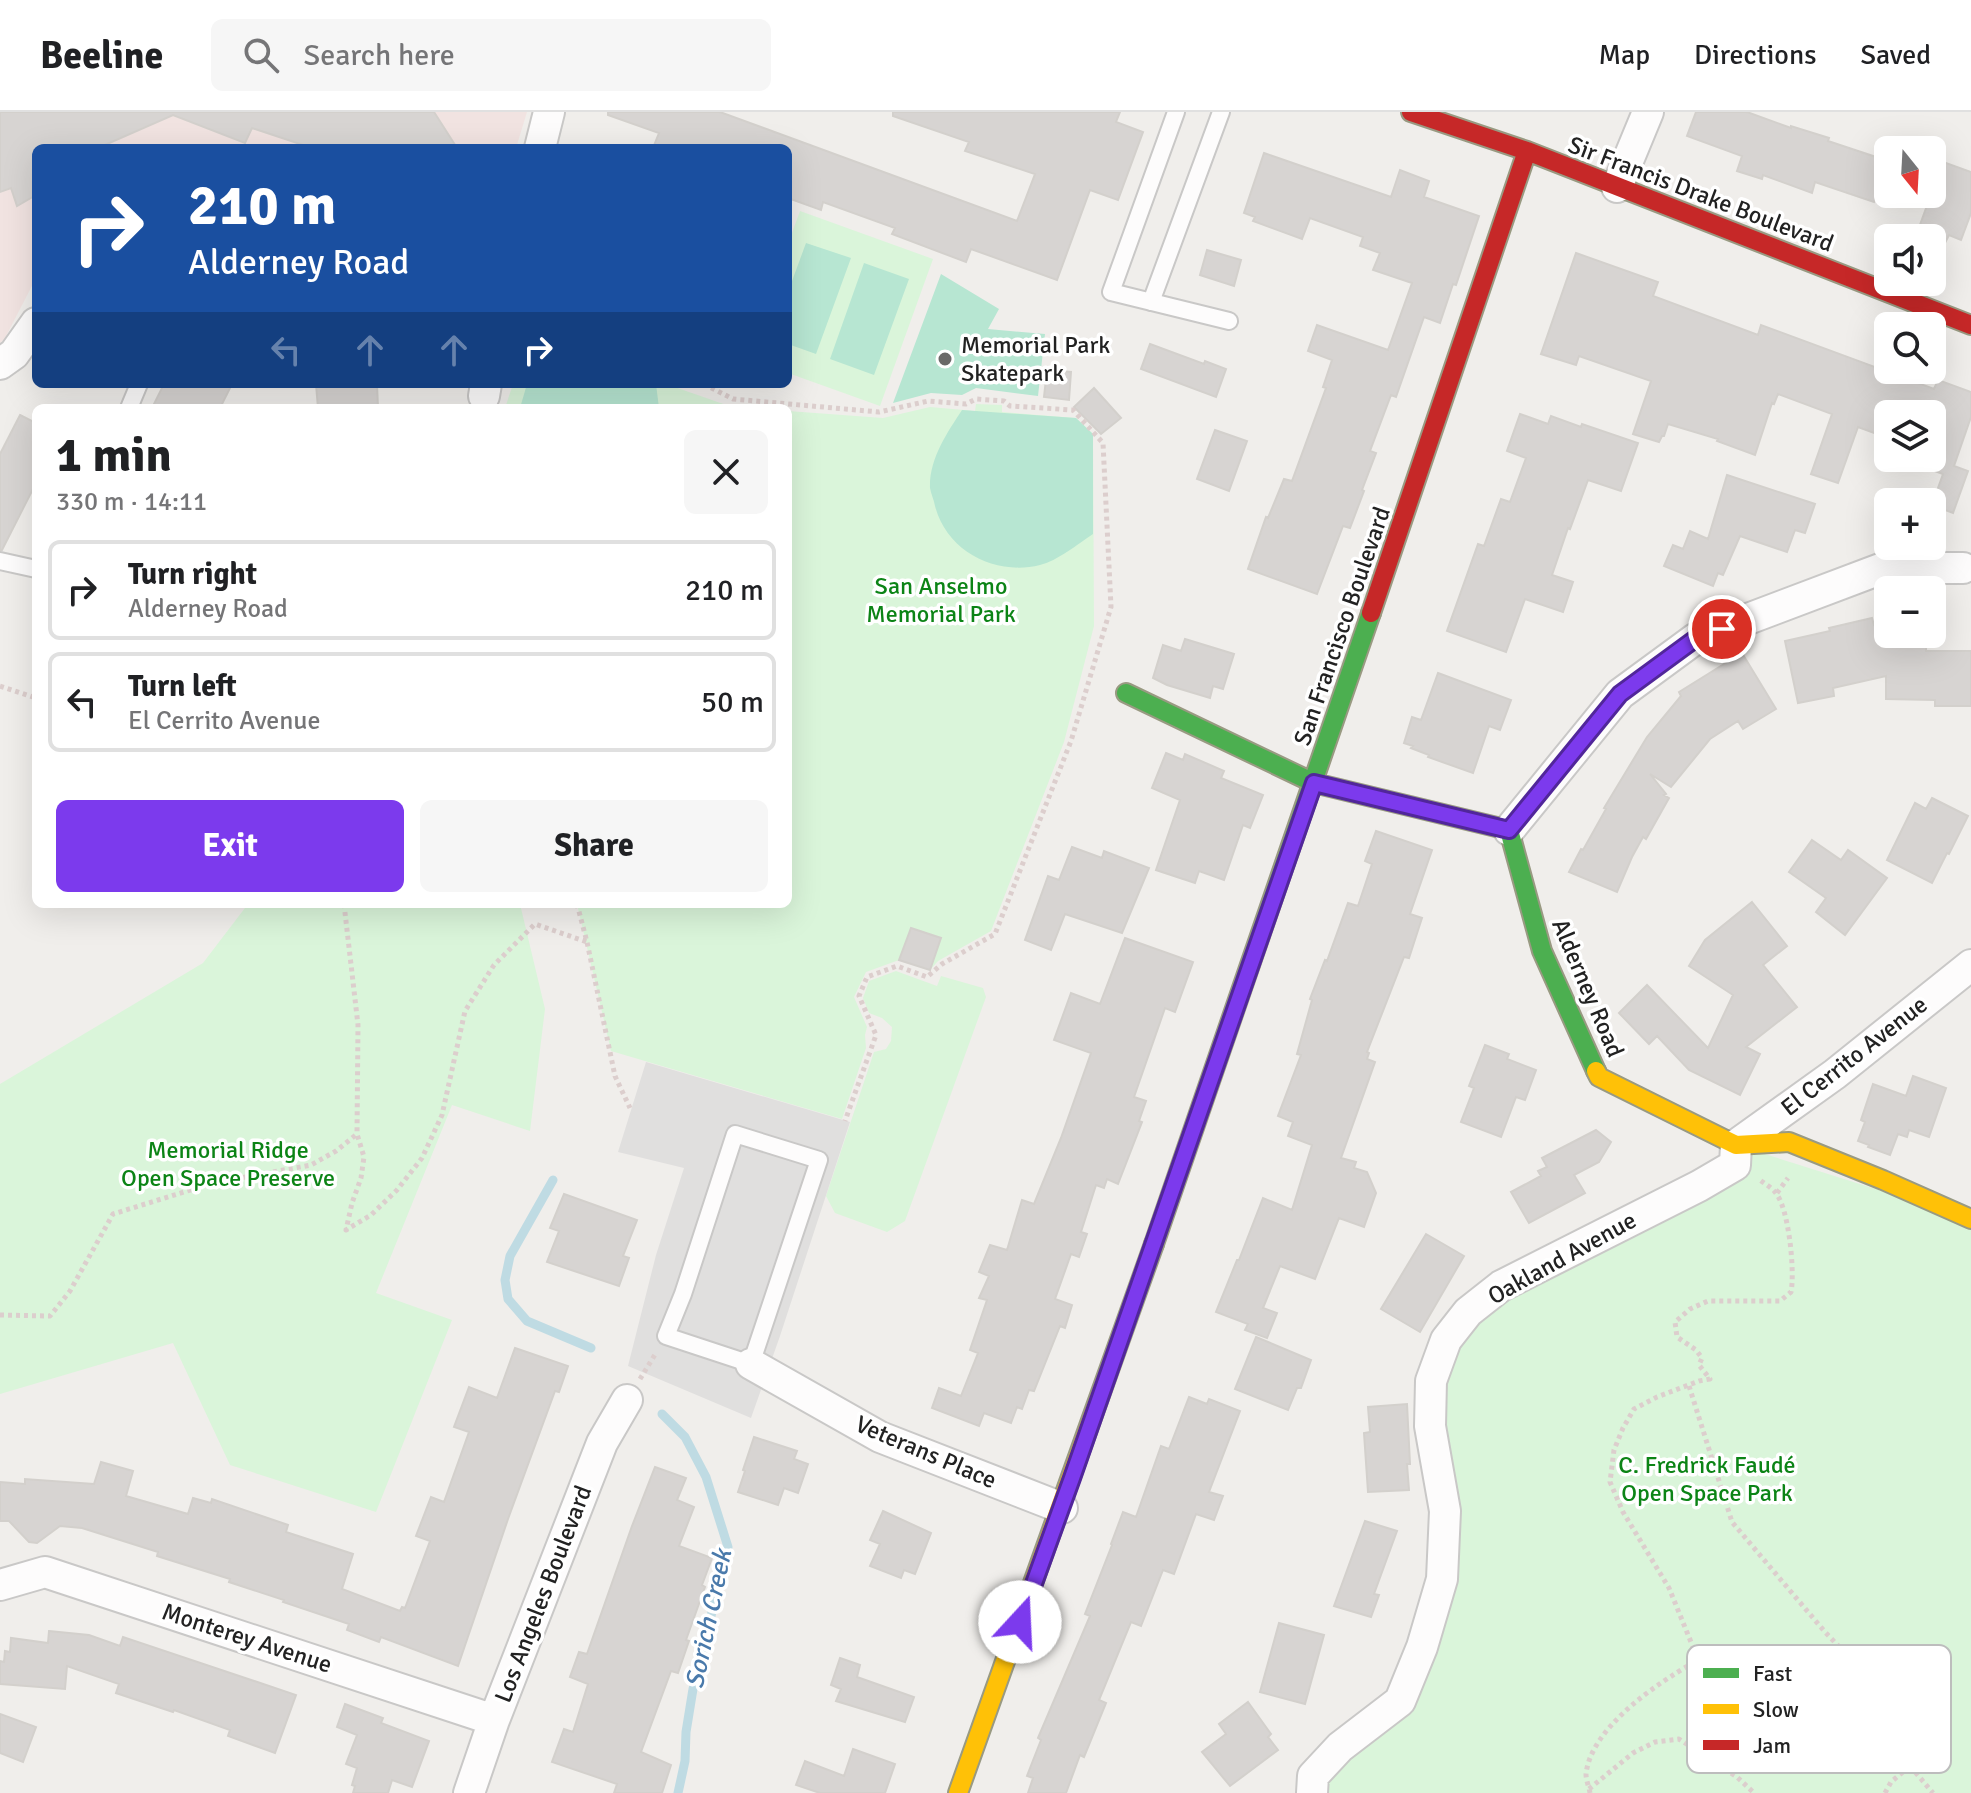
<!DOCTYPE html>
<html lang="en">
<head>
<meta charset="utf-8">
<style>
	body { margin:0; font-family:Signika,sans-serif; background:#f6f6f6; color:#202124; height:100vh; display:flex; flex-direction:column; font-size:30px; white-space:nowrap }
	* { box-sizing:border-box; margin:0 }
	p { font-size:26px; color:#757577 }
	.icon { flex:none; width:44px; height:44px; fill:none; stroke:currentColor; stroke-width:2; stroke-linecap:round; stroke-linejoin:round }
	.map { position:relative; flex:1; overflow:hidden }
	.panel { position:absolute; left:32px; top:292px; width:760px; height:504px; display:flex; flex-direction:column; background:#fff; border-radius:12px; box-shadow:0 8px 32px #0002 }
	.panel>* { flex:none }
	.top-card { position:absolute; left:32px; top:32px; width:760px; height:244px; border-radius:12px; box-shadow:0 8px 32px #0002; background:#1a4fa0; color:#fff; overflow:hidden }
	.needle { width:52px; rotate:162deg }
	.controls { position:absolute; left:1874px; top:24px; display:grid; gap:16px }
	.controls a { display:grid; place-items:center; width:72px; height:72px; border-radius:12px; background:#fff; box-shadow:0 8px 32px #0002; font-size:40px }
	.pin { position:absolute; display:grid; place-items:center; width:68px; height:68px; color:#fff; margin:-34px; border:4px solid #fff; border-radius:50%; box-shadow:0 2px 8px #0007 }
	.me { position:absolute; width:88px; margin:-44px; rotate:20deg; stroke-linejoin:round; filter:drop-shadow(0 0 6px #0008) }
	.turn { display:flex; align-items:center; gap:28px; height:168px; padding:0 24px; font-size:36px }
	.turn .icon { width:104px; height:104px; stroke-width:2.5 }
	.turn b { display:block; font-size:56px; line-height:68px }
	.lanes { display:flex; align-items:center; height:76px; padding:0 24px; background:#0003; justify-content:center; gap:40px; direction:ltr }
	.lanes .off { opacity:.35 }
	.round { display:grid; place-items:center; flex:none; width:84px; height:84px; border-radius:12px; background:#f6f6f6 }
	.head { display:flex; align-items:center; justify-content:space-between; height:136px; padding:0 24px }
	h1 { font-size:48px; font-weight:700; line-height:60px }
	.cta { display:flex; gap:16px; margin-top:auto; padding:16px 24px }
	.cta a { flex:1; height:92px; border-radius:12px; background:#7c3aed; color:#fff; font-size:32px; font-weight:700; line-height:92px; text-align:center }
	.cta a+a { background:#f6f6f6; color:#202124 }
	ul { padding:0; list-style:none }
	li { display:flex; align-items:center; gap:24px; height:100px; margin:0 16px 12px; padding:0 8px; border:4px solid #e0e0e0; border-radius:12px }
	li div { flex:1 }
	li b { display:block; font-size:30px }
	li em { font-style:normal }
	header { display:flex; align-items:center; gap:48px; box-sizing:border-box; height:112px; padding:0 40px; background:#fff; border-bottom:2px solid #e0e0e0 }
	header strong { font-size:38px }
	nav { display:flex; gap:44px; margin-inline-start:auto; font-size:28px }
	.search { width:560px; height:72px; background:#f6f6f6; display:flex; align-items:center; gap:20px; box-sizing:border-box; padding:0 28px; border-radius:12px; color:#757577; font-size:30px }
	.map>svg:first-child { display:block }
	.commercial { fill:#f1e3e1 }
	.park { fill:#daf5da }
	.pitch { fill:#b7e6d2 }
	.parking { fill:#e0dfde }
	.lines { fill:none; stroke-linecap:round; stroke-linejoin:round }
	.stream { stroke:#bfdbe3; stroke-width:9 }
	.building { fill:#d7d4d2; stroke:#d3d0cc; stroke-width:2 }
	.lane-casing { stroke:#c9c8c7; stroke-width:20 }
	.street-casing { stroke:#c9c8c7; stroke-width:34 }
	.fast-casing { stroke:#999a82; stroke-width:22 }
	.slow-casing { stroke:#999a82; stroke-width:22 }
	.jam-casing { stroke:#999a82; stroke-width:22 }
	.path { stroke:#dccecd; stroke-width:5; stroke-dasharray:4 4; stroke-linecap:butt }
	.lane { stroke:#fdfcfc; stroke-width:16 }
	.street { stroke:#fdfcfc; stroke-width:30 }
	.fast { stroke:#4caf50; stroke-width:18 }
	.slow { stroke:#ffc107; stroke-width:18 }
	.jam { stroke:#c62828; stroke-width:18 }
	.route-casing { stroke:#51269a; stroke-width:20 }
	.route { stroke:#7c3aed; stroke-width:14 }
	.poi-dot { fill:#6a6968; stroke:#fff; stroke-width:3 }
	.labels { text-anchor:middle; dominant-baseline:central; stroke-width:7; stroke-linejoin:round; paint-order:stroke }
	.street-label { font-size:24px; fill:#222; stroke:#fff }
	.poi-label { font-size:24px; fill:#222; stroke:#fff; text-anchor:start }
	.park-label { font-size:24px; fill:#0c8416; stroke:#fff }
	.water-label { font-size:26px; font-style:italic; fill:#4a7aab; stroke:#fff }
	.key { fill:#fff; stroke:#bdbdbd; stroke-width:2 }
	.key-label { font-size:22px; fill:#222 }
</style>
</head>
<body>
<header>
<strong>Beeline</strong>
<div class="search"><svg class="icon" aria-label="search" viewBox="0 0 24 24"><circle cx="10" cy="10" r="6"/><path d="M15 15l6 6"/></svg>Search here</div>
<nav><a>Map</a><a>Directions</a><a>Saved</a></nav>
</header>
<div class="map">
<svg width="1971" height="1681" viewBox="0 0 1971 1681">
	<rect width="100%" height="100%" fill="#f0eeeb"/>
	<path class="commercial" d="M0,0H527L516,36H36V166L4,228L0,231Z"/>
	<path class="park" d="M800,99L933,147L880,294L788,261V132Z
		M513,272H666L732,295L745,296H505Z
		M976,292L1002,293V300L1076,306L1093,322L1094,514L1064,630L991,819L938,849L930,858L899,848L866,860L854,885L867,915L865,923L866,936L842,1007L611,939L577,792H788V299L883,306L930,295L975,299Z
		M248,792H520L545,897L530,1019L452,993L376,1181L452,1208L376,1400L230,1353L173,1231L0,1282V972L203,851Z
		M896,859L937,874L941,864L983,876L986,885L905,1109L887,1120L835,1101L826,1084L874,940L886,937L891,929L892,915L882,906L869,901L863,886L869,869Z
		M1736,1033L1971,1107V1681H1312L1400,1589L1442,1467L1430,1314L1468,1200L1735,1053Z"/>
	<path class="pitch" d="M806,131L851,146L816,242L788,232V180Z
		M864,151L909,167L874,263L830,247Z
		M941,162L999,197L988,217L1045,222L1038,284L976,276L962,283L931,281L893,291Z
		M527,272H656L659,296H520Z
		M962,298L1076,306L1093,322V422C1078,432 1057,449 1040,453C996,464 947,440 935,394C934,388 931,382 930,376C929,347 947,321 962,298Z"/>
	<path class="parking" d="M646,950L850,1010L780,1224L751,1306L628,1254L656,1143L684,1056L618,1040Z"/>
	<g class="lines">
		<path class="stream" d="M553,1068L510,1144L505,1168L508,1187L527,1209L591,1236
			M662,1302L685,1325L706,1365L728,1435L693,1577L686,1620L685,1649L678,1681"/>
	</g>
	<path class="building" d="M0,0H434L457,36H312L252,16L245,31L173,3L98,36H36V83L17,94L11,76L0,80Z
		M608,0H720L1017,109L1035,62L965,39L969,30L893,4V0H1120L1116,10L1143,20L1118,88L1090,78L1057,168L971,137L966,150L892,122L895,116L823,90L821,98L788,86V36H653L659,21L608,3Z
		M1696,0H1747L1791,16V14L1829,26L1828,29L1888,49L1874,90L1815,70L1812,81L1763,63L1762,67L1737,59L1742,44L1687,24Z
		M1264,41L1391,85L1400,58L1429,69L1424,85L1479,104L1456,173L1453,172L1440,211L1424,205L1396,285L1391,283L1370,339L1376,341L1362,378L1364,379L1350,416L1343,414L1317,482L1248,457L1266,405L1268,406L1284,367L1292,369L1326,276L1323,275L1332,248L1308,239L1317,213L1388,238L1412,171L1373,158L1380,141L1360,134L1363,125L1310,106L1302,127L1253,109L1255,105L1244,101Z
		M1943,50L1971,60V101L1961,128L1949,123L1945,131L1917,121Z
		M1207,138L1241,148L1234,174L1200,163Z
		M1576,141L1658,170L1653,184L1758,223L1761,213L1934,277L1938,268L1971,280V305L1954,354L1968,359L1953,401L1932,393L1943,362L1932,358V302H1888V326L1858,315L1838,371L1811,362L1832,302L1778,282L1774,292L1772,291L1755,343L1717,329L1718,327L1668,312L1664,324H1662L1659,330L1633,322L1651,269L1579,244L1576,253L1541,242Z
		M1150,232L1204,252L1205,249L1226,257L1216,285L1141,257Z
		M1047,258L1071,260L1069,288L1044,285Z
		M164,272H232L220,296H152Z
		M316,272H377L378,296H318Z
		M1094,276L1121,306L1101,322L1074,295Z
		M1520,302L1548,312L1551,304L1581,315L1582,312L1638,331L1621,379L1588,368L1570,417L1568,416L1552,463L1573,470L1563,500L1525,487L1506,540L1447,519L1478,432L1484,434L1501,387L1510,390L1526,346L1507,339Z
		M20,303L36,311V371L2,438H0V342Z
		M1215,318L1247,329L1229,379L1197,367Z
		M1727,363L1815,392L1805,421L1795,418L1787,440L1740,424L1723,463L1718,461L1713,474L1664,454L1673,433L1683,437L1690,419L1708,427Z
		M1872,506L1874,513H1888V522H1926V539H1971V594H1935V588L1886,587V564L1833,576L1834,584L1798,591L1785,529L1830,519L1829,516Z
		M1185,527L1234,542L1223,577L1213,574L1210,586L1167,573L1153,566L1163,533L1181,539Z
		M1742,541L1776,597L1743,617L1738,609L1710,627L1671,675L1650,662L1666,682L1664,683L1669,686L1646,727L1643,725L1632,745L1617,780L1569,760L1581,737L1583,738L1606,697L1604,696L1647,625L1681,584L1679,580Z
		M1438,561L1511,588L1500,618L1489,614L1473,661L1428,645L1429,643L1411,636L1413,634L1404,631L1412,605L1421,608Z
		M1166,641L1183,648L1185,642L1224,659L1221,666L1263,683L1250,716L1243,713L1224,768L1199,759L1195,771L1156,758L1180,688L1152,676Z
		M1932,686L1968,704L1949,742L1947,741L1932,771L1887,748L1915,691L1926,697Z
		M1376,719L1432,738L1410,802L1422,806L1409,846L1404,845L1367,940L1369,941L1367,947L1375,950L1341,1046L1356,1050L1354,1056L1367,1060L1376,1081L1364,1115L1339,1106L1315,1167L1280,1154L1263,1196L1277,1201L1267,1226L1245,1218L1248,1212L1216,1200L1237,1148H1239L1263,1086L1292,1098L1312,1033L1288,1024L1293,1010L1278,1004L1301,943L1297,942L1312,888L1310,887L1325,848L1327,849L1348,791L1358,794L1372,752L1365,749Z
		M1812,728L1841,748L1848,738L1887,766L1845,823L1816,800L1826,786L1789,760Z
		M1072,735L1102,746L1104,739L1149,756L1122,821L1065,802L1051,838L1025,828L1048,764L1059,768Z
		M1752,790L1787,834L1763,853L1797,895L1746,935L1760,942L1740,983L1689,958L1657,924L1649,932L1619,901L1647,873L1708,936L1733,883L1689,854L1705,828Z
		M911,816L941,826L930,858L899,848Z
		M1125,826L1193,850L1175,900L1165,896L1134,985L1146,989L1139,1009L1142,1010L1118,1072L1107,1067L1104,1076L1096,1073L1081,1120L1087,1122L1079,1145L1071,1142L1055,1187L1072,1193L1065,1216L1060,1214L1034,1279L1029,1278L1022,1297L1017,1295L1011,1311L984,1301L979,1314L932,1296L939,1276L961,1284L978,1241L970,1238L987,1188L979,1186L989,1164L979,1160L990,1133L1007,1138L1022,1088L1034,1092L1061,1026L1091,941L1054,928L1071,881L1100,892Z
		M1485,933L1509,942L1507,947L1536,958L1525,988L1516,985L1501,1025L1461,1010L1474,976L1469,974Z
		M1913,964L1946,976L1929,1025L1909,1018L1907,1025L1898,1022L1890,1043L1868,1035L1869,1033L1858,1029L1865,1010L1861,1008L1873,972L1906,984Z
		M1596,1018L1611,1030L1599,1050L1574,1063L1585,1081L1529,1111L1511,1080L1541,1064L1538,1059L1547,1055L1542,1046Z
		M564,1082L637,1108L623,1144L629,1146L619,1174L547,1150L559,1119L550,1116Z
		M1426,1122L1464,1144L1420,1220L1381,1197Z
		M1256,1225L1311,1248L1301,1276H1297L1288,1298L1235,1277Z
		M515,1236L568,1254L559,1280L555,1279L508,1407L458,1554L381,1525L379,1530L347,1518L349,1512L283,1490L284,1488L229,1470L230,1467L157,1444L158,1440L82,1416L60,1414L37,1431L29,1430L9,1409H0V1370L25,1372V1367L94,1372L101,1350L133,1359L126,1384L188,1402L193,1386L211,1391L212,1387L288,1413L286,1420L353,1442L342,1477L400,1499L402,1495L405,1496L430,1429L416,1424L431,1385L444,1390L469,1320L454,1315L469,1275L497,1286Z
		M1189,1285L1207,1292L1209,1287L1240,1299L1209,1380L1223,1384L1214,1408L1196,1402L1174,1462L1163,1458L1141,1514L1131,1510L1099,1588L1106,1591L1084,1645L1080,1643L1066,1681H1028L1033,1666L1027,1664L1041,1628L1038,1626L1090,1504L1085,1502L1112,1433L1111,1432L1123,1400L1136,1405L1161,1334L1169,1337Z
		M1407,1292L1410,1352H1407L1409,1378L1368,1380L1364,1321L1370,1320L1368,1295Z
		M754,1325L797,1339L794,1347L808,1352L798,1381L784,1376L778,1393L738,1380L745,1359L743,1358Z
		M655,1355L686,1366L677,1388L694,1395L679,1434L712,1446L702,1473L705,1475L686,1528L689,1529L678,1561L671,1559L641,1640L671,1653L662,1681H614L617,1672L552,1650L564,1617L573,1620L588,1572L570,1565L579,1540L587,1542L632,1414Z
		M883,1399L931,1421L915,1462L904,1458L901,1466L870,1454L880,1432L870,1428Z
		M1365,1409L1397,1419L1374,1482L1379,1483L1371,1505L1334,1494Z
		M1279,1511L1324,1523L1305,1592L1260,1580Z
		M49,1519L89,1523L120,1534L123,1525L296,1583L275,1641L228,1624L230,1618L174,1598L173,1600L116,1581L119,1572L67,1554L65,1577L0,1572V1549L4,1550L5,1539L10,1540L11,1526L48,1531Z
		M840,1546L860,1553L857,1565L914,1585L905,1610L836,1589L841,1577L831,1573Z
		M1248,1590L1271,1622L1268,1625L1278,1638L1230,1674L1202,1640L1226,1622L1219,1612Z
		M345,1592L383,1606L381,1611L429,1629L412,1675L392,1668L388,1681H353L355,1674L352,1673L357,1656L346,1652L357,1623L337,1615Z
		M0,1602L36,1615L23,1650L0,1641Z
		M853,1637L895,1652L885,1681H820L796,1673L805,1649L844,1664Z"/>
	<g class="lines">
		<defs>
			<path id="lane" d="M1176,0L1111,180L1229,209
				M1151,190L1221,0
				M129,296L139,272
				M0,449L36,457
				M735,1022L819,1048L751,1252L666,1224L683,1182Z"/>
			<path id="street" d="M540,36L549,0
				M1617,75L1648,0
				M0,252L14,242L36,211
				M484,284L486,272
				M1509,718L1620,582L1695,527L1883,456H1963
				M751,1252L880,1325L1062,1396
				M0,1473L45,1460L494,1608
				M469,1681L494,1608L602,1331L627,1288
				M1312,1681L1313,1664L1340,1635L1400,1589L1422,1535L1442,1467L1445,1399L1430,1314L1431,1269L1446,1228L1468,1200L1501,1174L1699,1074L1735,1053L1736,1033L1835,962L1971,853"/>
			<path id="fast" d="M1126,581L1314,671L1509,718L1542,839L1596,959
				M1154,1132L1371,501"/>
			<path id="slow" d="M1596,959L1599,965L1736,1033L1789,1030L1883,1068L1971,1107
				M958,1681L1154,1132"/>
			<path id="jam" d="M1411,0L1527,39L1971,213
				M1371,501L1527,39"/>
		</defs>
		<use href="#lane" class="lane-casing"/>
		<use href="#street" class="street-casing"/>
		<use href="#fast" class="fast-casing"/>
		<use href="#slow" class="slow-casing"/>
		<use href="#jam" class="jam-casing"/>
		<path class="path" d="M704,272L733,287L879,300L928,289L966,292L976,287L1004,289L1010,294L1073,298L1103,331L1111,495L1071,629L995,822L942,852L927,865L897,854L867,865L859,884L876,923L845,1009
			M0,574L36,586
			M344,792L358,913L357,1022
			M577,792L587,830L615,964L630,996
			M1777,1081L1788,1066
			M0,1203L50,1204L70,1179L113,1102L213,1071L311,1053L336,1039L357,1022L364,1045L361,1066L352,1091L346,1118L371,1103L397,1078L422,1046L442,1003L465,899L494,853L535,812L587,830
			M640,1267L656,1241
			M1689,1274L1732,1410L1825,1520L1871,1568L1910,1654L1933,1681
			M1589,1677L1633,1641L1655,1630L1679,1627L1737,1665L1754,1681
			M1590,1681C1589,1675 1586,1668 1586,1662C1591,1616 1656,1572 1693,1551V1535L1669,1476L1623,1400L1610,1370L1614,1338L1623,1316L1634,1297L1657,1285L1699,1269L1710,1267L1699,1253L1702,1246L1696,1238L1677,1225L1675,1210L1690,1197L1708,1189H1780L1791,1180C1795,1160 1789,1095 1775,1080C1771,1075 1765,1072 1760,1068
			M1885,1681L1891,1670L1910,1654"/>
		<use href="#lane" class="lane"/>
		<use href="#street" class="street"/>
		<use href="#fast" class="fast"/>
		<use href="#slow" class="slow"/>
		<use href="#jam" class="jam"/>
	</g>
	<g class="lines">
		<defs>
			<path id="route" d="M1020,1510L1072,1366L1314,671L1509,718L1620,582L1695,527L1722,517"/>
		</defs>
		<use href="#route" class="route-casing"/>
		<use href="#route" class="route"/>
	</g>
	<circle class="poi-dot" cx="945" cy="247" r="8"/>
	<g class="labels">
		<g class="street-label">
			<text transform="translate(1701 82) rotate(21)">Sir Francis Drake Boulevard</text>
			<text transform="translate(1342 514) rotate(-71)">San Francisco Boulevard</text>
			<text transform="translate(1588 876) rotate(67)">Alderney Road</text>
			<text transform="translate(1854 944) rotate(-38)">El Cerrito Avenue</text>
			<text transform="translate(1562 1146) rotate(-29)">Oakland Avenue</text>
			<text transform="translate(926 1340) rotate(23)">Veterans Place</text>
			<text transform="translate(543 1482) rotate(-69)">Los Angeles Boulevard</text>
			<text transform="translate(247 1526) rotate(18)">Monterey Avenue</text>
		</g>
		<g class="poi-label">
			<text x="961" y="233">Memorial Park<tspan x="961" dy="28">Skatepark</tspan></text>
		</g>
		<g class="park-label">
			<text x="941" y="474">San Anselmo<tspan x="941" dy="28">Memorial Park</tspan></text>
			<text x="228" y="1038">Memorial Ridge<tspan x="228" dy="28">Open Space Preserve</tspan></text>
			<text x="1707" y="1353">C. Fredrick Faudé<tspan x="1707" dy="28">Open Space Park</tspan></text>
		</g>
		<g class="water-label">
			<text transform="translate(709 1507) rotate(-78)">Sorich Creek</text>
		</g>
	</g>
	<rect x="1687" y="1533" width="264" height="128" rx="12" class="key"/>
	<rect x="1703" y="1556" width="36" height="10" fill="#4caf50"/>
	<rect x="1703" y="1592" width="36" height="10" fill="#ffc107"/>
	<rect x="1703" y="1628" width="36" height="10" fill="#c62828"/>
	<g class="key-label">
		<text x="1753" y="1569">Fast</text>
		<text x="1753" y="1605">Slow</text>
		<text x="1753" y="1641">Jam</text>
	</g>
</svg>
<div class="controls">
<a><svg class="needle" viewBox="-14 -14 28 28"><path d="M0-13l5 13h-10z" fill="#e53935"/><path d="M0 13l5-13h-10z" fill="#757577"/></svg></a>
<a><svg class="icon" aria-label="sound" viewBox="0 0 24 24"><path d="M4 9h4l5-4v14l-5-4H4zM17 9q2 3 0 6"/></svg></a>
<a><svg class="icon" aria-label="search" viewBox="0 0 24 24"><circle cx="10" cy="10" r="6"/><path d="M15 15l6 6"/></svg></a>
<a><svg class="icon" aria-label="layers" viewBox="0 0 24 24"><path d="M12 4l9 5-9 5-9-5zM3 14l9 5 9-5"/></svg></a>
<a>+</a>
<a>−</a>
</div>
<div class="pin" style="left:1722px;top:517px;background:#d93025"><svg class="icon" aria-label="arrive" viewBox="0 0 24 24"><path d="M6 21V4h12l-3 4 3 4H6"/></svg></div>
<svg class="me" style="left:1020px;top:1510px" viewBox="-20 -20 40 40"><circle r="19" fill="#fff"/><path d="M0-13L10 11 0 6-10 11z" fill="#7c3aed"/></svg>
<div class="top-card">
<div class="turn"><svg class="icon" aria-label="right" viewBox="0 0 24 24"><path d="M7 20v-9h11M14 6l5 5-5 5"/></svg><div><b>210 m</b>Alderney Road</div></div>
<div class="lanes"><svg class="icon off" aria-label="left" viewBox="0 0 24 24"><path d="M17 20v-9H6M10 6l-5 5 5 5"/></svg><svg class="icon off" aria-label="ahead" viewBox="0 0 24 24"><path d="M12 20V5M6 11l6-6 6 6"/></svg><svg class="icon off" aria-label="ahead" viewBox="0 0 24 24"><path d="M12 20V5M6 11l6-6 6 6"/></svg><svg class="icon" aria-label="right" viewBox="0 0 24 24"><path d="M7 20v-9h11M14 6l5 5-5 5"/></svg></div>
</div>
<section class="panel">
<div class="head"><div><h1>1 min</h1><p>330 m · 14:11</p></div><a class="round"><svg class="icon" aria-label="close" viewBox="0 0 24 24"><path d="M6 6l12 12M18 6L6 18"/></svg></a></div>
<ul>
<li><svg class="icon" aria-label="right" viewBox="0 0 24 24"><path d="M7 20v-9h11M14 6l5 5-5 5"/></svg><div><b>Turn right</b><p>Alderney Road</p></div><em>210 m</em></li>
<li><svg class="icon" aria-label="left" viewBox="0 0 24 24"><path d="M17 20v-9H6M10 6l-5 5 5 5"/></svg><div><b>Turn left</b><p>El Cerrito Avenue</p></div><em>50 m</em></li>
</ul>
<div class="cta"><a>Exit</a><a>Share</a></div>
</section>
</div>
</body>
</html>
